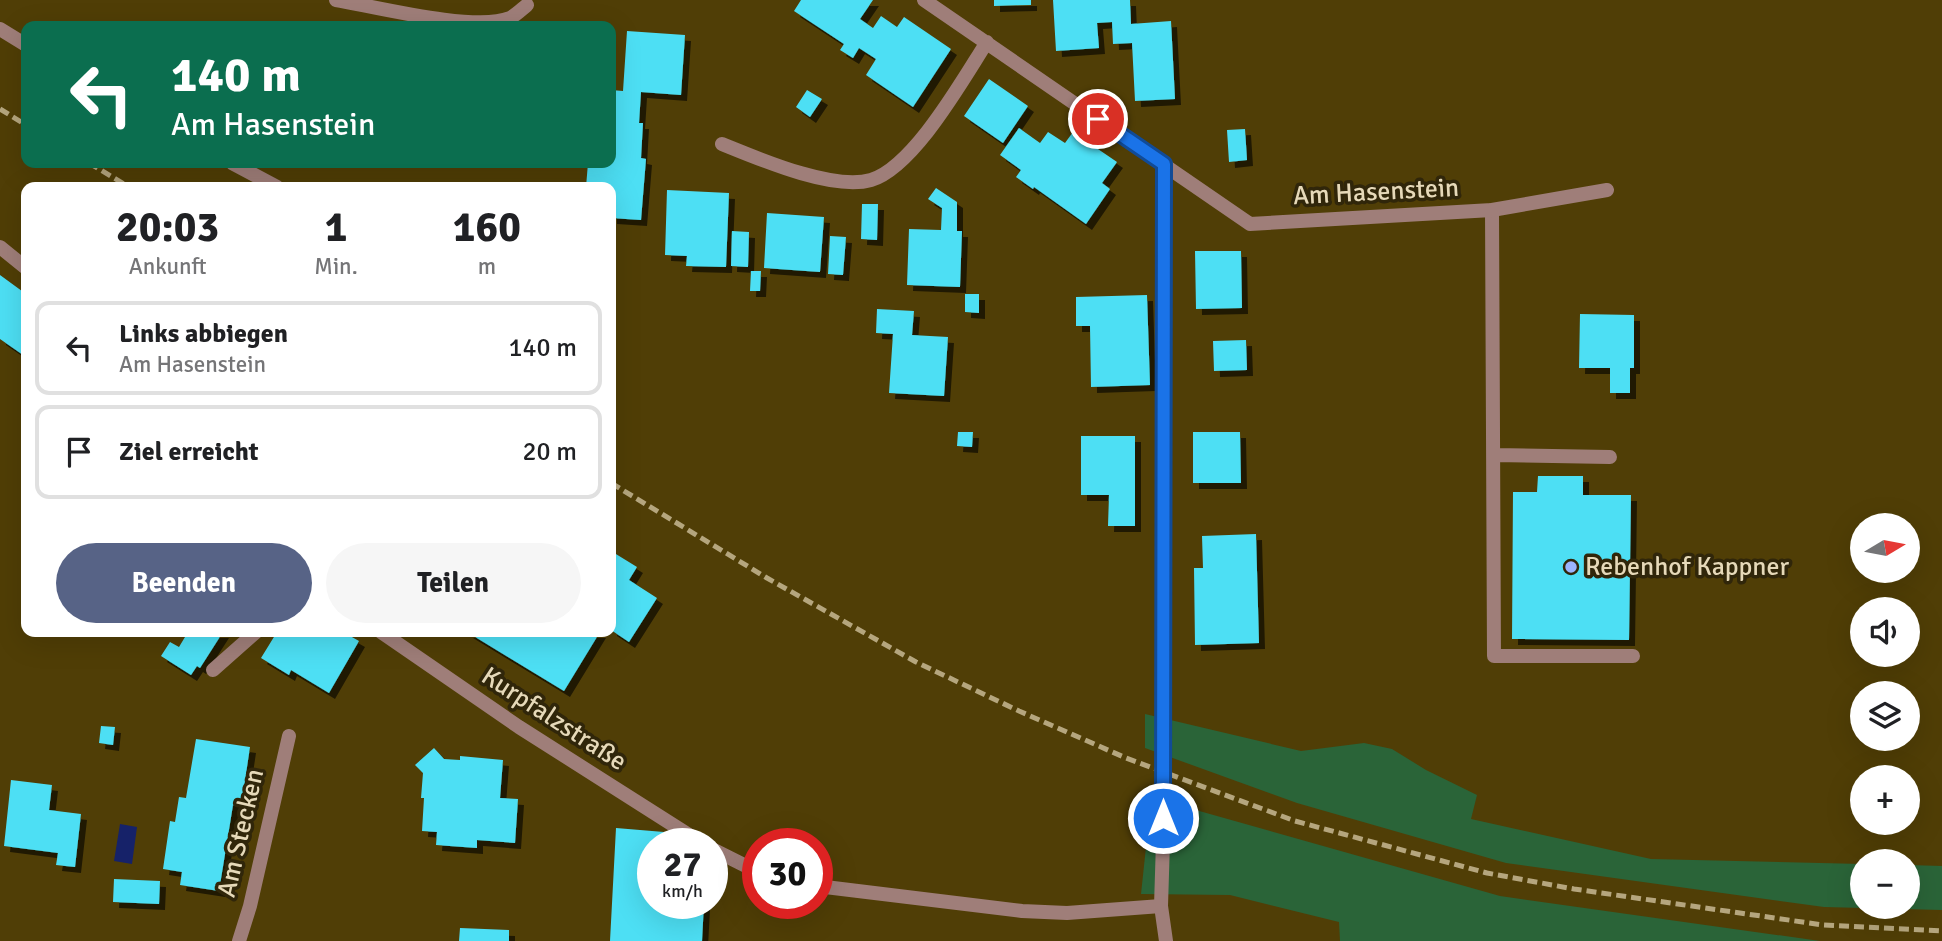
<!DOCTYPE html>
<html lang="de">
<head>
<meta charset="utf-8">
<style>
	body { margin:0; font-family:Signika,sans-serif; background:#f6f6f6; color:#202124; height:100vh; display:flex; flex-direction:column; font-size:26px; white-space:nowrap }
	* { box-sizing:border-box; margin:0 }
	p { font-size:23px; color:#757577 }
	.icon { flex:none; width:38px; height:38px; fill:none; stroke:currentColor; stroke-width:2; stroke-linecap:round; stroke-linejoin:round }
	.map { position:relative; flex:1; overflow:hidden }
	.details { position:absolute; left:21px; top:182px; width:595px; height:455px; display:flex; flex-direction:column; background:#fff; border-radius:14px; box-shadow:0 7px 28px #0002 }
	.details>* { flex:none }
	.hud { position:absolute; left:21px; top:21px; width:595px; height:147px; border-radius:14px; box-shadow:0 7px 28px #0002; background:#0b6e4f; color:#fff; overflow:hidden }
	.needle { width:46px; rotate:80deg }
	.tools { position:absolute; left:1850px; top:513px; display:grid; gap:14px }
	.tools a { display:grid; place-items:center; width:70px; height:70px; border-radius:50%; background:#fff; box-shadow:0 7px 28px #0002; font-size:35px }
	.speed { position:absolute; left:637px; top:828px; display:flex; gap:14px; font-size:35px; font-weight:700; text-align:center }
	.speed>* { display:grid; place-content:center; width:91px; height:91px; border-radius:50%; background:#fff; box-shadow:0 7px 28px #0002; line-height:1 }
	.speed small { font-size:18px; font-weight:400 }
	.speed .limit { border:10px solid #d22; background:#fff; color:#111 }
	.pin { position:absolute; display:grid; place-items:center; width:60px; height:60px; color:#fff; margin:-30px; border:4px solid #fff; border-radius:50%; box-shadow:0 2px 7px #0007 }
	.me { position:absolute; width:77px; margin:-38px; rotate:0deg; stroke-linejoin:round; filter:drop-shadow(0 0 5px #0008) }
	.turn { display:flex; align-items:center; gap:24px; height:147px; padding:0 35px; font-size:32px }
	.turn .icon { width:91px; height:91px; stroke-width:2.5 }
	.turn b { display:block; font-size:49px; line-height:60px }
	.eta { display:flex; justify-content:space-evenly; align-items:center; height:119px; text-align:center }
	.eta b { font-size:42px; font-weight:700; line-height:49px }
	.primary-button { display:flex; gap:14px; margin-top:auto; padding:14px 35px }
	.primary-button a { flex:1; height:80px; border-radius:42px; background:#576386; color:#fff; font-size:28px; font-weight:700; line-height:80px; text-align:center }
	.primary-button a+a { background:#f6f6f6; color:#202124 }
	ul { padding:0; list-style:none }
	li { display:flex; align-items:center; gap:21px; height:94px; margin:0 14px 10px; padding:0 21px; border:4px solid #e0e0e0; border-radius:14px }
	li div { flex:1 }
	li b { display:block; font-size:26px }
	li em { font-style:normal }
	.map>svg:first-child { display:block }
	.green { fill:#2a6438 }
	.water { fill:#162269 }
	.building { fill:#4edff4; filter:url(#shadow) }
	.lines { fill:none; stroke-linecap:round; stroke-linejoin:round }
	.lane { stroke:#9f7e79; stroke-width:14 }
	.street { stroke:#9f7e79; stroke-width:14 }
	.rail { stroke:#b5a67e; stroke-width:5; stroke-dasharray:10 5; stroke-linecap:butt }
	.street-bridge { stroke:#9f7e79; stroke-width:14 }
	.route-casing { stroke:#114b97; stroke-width:18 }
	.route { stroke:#1a73e8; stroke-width:12 }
	.poi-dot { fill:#9bb4fd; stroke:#30260a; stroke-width:2.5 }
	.labels { text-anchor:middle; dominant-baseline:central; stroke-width:7; stroke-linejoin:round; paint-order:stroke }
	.street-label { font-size:26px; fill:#e6d9b9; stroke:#30260a }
	.poi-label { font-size:26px; fill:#e6d9b9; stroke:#30260a; text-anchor:start }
</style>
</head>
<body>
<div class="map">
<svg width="1942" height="941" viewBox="0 0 1942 941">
	<defs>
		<filter id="shadow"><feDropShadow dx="6" dy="6" stdDeviation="0" flood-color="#0009"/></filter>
	</defs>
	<rect width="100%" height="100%" fill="#503e06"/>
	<path class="green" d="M1145,714L1301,751L1364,743L1392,749L1426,770L1477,795L1471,819L1651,859L1862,864V906H1908V865L1942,866V910L1824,907L1506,863L1297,803L1145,748Z
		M1145,789L1178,805L1500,896L1820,941H1340L1339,922L1230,895L1141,894L1146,847Z"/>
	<path class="water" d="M120,824L137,827L132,864L114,861Z"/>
	<path class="building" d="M801,0H873L860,19L873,28L881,16L897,27L904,17L951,49L913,107L866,75L876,59L859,48L853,58L840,50L844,44L794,11Z
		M994,0H1031V5L994,6Z
		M1053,0H1130L1131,24L1171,21L1175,99L1135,101L1132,43L1113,44L1112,22L1097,23L1099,48L1056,51Z
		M627,31L685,35L681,95L641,92L639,123H643L641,158L646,159L641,220L611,218V187H586L588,163H611V90L623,91Z
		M989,79L1028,106L1003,143L964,116Z
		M807,90L822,99L810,117L796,107Z
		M1019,128L1040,143L1048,132L1065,143L1073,132L1117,162L1102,183L1110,189L1086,224L1034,187L1033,189L1016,177L1021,170L1000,155Z
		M1245,129L1247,160L1229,162L1227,130Z
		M936,188L957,202V231H962L960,287L907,285L909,229L941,230L942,208L928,199Z
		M667,190L729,193L726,267L686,266L687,256L665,255Z
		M862,204H878L877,240L861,239Z
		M767,213L824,217L820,272L764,268Z
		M732,231L749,232L748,267L731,266Z
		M830,236L846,237L843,275L828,274Z
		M1195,251H1241L1242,308L1196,309Z
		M751,271H761L760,291H750Z
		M0,275L26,294V357L0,339Z
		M965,294H979V313L965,312Z
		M1147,295L1150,385L1091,387L1090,326H1076V297Z
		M877,309L914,311L912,335L948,337L944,396L889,393L893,334L876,333Z
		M1580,314L1634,315V368H1630V393H1610V368H1579Z
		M1246,340L1247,370L1214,371L1213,341Z
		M958,432H973L972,447L957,446Z
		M1193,432H1240L1241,483H1193Z
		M1081,436H1135V526H1108L1109,495H1081Z
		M1538,476H1583V495H1631L1629,640L1512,639L1513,492H1537Z
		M1256,534L1259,643L1195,645L1194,568H1203L1202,536Z
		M611,551L637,567L629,580L657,598L629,642L611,630Z
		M188,632H223L200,668L197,666L191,675L161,656L170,642L179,647Z
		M277,632H343L359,641L329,693L291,670L289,675L261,658Z
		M467,632H600L564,691Z
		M101,726L115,727L113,745L99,743Z
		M196,739L250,747L241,807L233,805L219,891L180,885L182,872L163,869L170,821L175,822L179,797L186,798Z
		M434,748L444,759L460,760V756L503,760L500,798L518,799L515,843L477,840V848L436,845L437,832L422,831L424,798H421L423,773L415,765Z
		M11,780L52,785L49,810L81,814L75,867L56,865L58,853L4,846Z
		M616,828L664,832L685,844H653V903H704L702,941H610Z
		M114,879L160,881L159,904L113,902Z
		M460,928L509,930V941H459Z"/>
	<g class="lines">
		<path class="lane" d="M336,0C376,7 475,32 510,18C516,15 522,9 527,5
			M0,29L26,45
			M232,163L277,187
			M1492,210L1494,656H1633
			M1494,455L1610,457
			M213,670L256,632
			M1161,906L1166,941"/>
		<path class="street" d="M924,0L1250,224L1492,210L1607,190
			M722,144C759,159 833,191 871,180C914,167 963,79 987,42
			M0,247L26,268
			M381,632L519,727L703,844
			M1163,725L1164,164
			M712,849L758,872
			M817,886L1022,911L1067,913L1161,906L1163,841
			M239,941L250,906L289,736"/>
		<path class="rail" d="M0,109L26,125
			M89,163L129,187
			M611,483L767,578L916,662L1019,711L1126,758L1295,821L1487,873L1574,889L1823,925L1942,931"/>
		<path class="street-bridge" d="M1163,841V725"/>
	</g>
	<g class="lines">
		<defs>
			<path id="route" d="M1098,119L1164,164L1163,818"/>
		</defs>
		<use href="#route" class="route-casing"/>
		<use href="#route" class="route"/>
	</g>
	<circle class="poi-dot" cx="1571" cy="567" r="7"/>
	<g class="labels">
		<g class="street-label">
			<text transform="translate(1376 192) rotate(-3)">Am Hasenstein</text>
			<text transform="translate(554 719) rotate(33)">Kurpfalzstraße</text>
			<text transform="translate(241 833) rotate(-77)">Am Stecken</text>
		</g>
		<g class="poi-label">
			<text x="1585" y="567">Rebenhof Kappner</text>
		</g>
	</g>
</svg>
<div class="tools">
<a><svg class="needle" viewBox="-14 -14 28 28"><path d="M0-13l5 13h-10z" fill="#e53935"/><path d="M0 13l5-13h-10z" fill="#757577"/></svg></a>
<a><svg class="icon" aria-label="sound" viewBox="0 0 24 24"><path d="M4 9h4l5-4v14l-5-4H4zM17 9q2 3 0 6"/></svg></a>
<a><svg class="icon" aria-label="layers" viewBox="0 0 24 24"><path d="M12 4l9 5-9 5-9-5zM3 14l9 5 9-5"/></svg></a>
<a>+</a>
<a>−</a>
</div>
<div class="speed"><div>27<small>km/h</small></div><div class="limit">30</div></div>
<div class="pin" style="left:1098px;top:119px;background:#d93025"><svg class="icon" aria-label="arrive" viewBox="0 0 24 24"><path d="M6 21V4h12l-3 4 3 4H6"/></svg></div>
<svg class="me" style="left:1163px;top:818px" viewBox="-20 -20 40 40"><circle r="17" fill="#1a73e8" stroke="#fff" stroke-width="3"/><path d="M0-11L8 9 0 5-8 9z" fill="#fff"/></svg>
<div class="hud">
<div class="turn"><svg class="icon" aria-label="left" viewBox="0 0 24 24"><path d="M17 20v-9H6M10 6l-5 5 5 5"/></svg><div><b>140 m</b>Am Hasenstein</div></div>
</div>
<section class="details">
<div class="eta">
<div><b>20:03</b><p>Ankunft</p></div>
<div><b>1</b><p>Min.</p></div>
<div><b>160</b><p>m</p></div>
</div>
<ul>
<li><svg class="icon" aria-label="left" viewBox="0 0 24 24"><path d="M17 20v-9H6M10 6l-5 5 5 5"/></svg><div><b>Links abbiegen</b><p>Am Hasenstein</p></div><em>140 m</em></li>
<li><svg class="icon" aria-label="arrive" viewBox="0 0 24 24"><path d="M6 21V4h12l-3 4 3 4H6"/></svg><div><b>Ziel erreicht</b></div><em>20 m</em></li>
</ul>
<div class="primary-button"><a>Beenden</a><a>Teilen</a></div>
</section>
</div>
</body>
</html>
